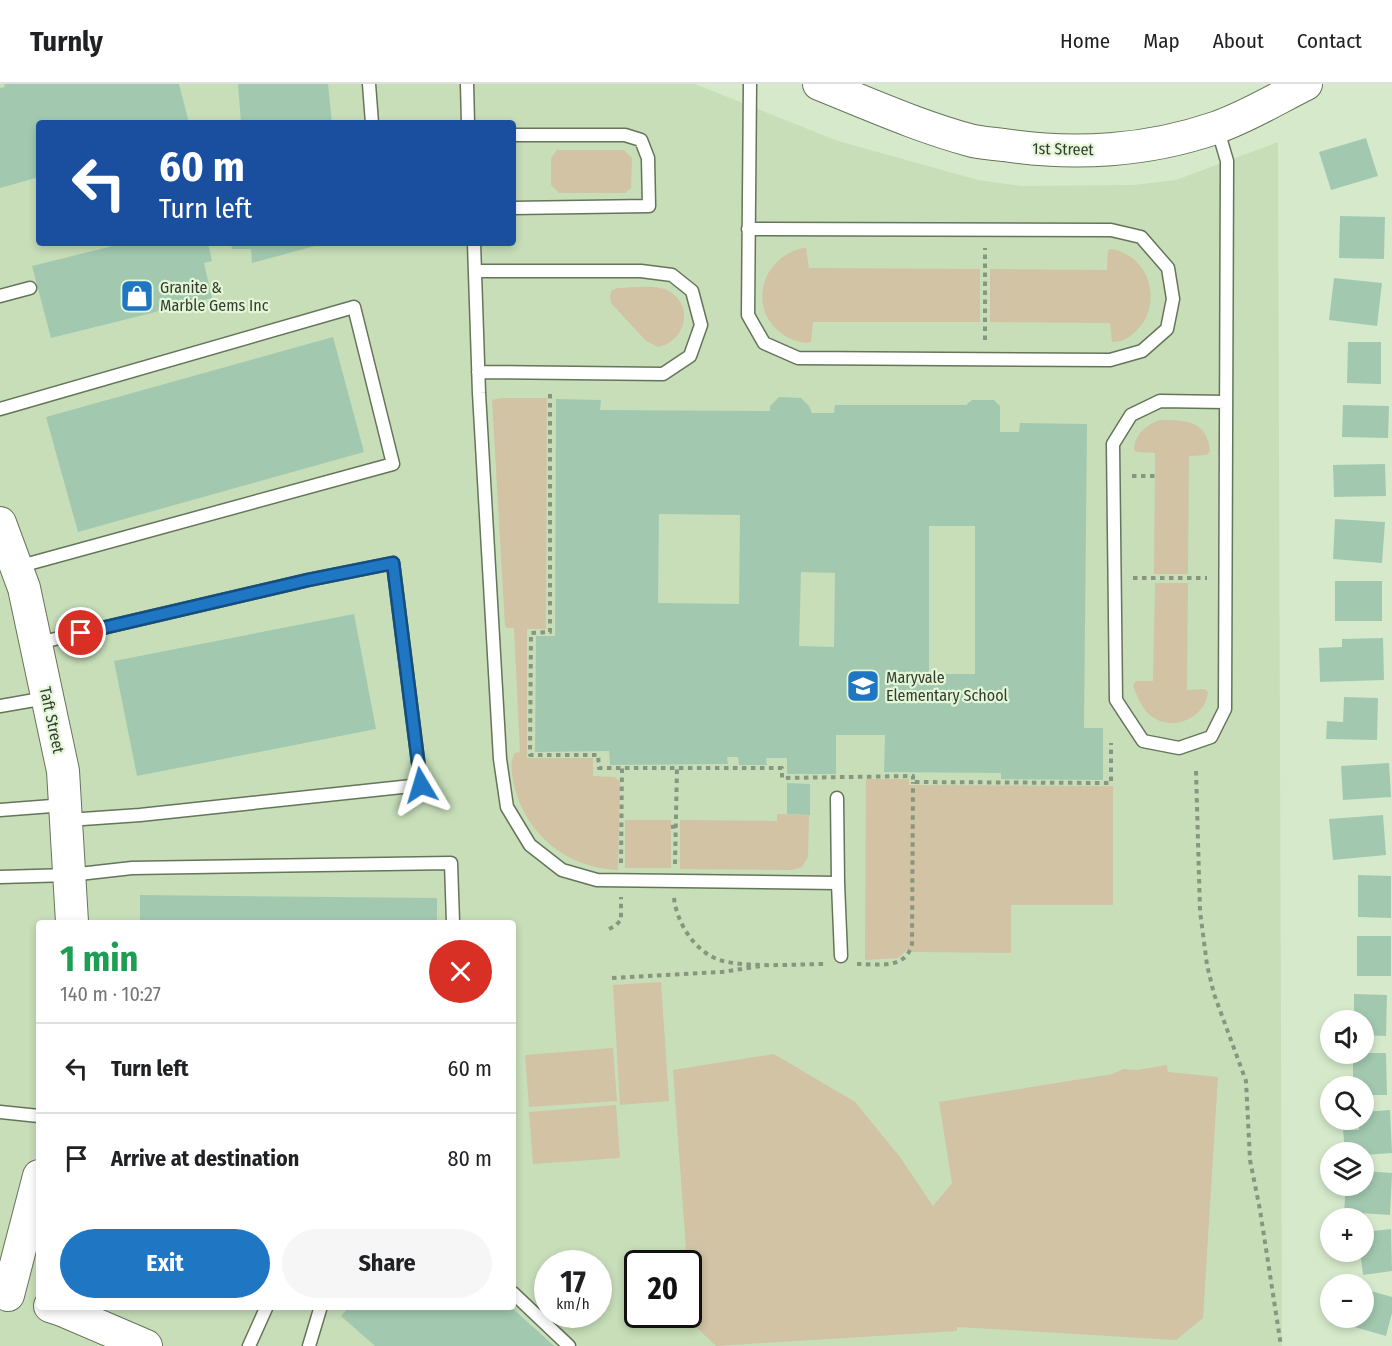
<!DOCTYPE html>
<html lang="en">
<head>
<meta charset="utf-8">
<style>
	body { margin:0; font-family:"Fira Sans Condensed",sans-serif; background:#f6f6f6; color:#202124; height:100vh; display:flex; flex-direction:column; font-size:22px; white-space:nowrap }
	* { box-sizing:border-box; margin:0 }
	p { font-size:20px; color:#757577 }
	.icon { flex:none; width:33px; height:33px; fill:none; stroke:currentColor; stroke-width:2; stroke-linecap:round; stroke-linejoin:round }
	.map { position:relative; flex:1; overflow:hidden }
	.side { position:absolute; left:36px; top:836px; width:480px; height:390px; display:flex; flex-direction:column; background:#fff; border-radius:6px; box-shadow:0 3px 9px #0003 }
	.side>* { flex:none }
	.guide { position:absolute; left:36px; top:36px; width:480px; height:126px; border-radius:6px; box-shadow:0 3px 9px #0003; background:#1a4fa0; color:#fff; overflow:hidden }
	.tools { position:absolute; left:1320px; top:926px; display:grid; gap:12px }
	.tools a { display:grid; place-items:center; width:54px; height:54px; border-radius:50%; background:#fff; box-shadow:0 3px 9px #0003; font-size:30px }
	.speed { position:absolute; left:534px; top:1166px; display:flex; gap:12px; font-size:30px; font-weight:700; text-align:center }
	.speed>* { display:grid; place-content:center; width:78px; height:78px; border-radius:50%; background:#fff; box-shadow:0 3px 9px #0003; line-height:1 }
	.speed small { font-size:15px; font-weight:400 }
	.speed .limit { border:3px solid #111; border-radius:9px; background:#fff; color:#111 }
	.pin { position:absolute; display:grid; place-items:center; width:51px; height:51px; color:#fff; margin:-26px; border:3px solid #fff; border-radius:50%; box-shadow:0 2px 6px #0007 }
	.me { position:absolute; width:66px; margin:-33px; rotate:353deg; stroke-linejoin:round; filter:drop-shadow(0 0 4px #0008) }
	.turn { display:flex; align-items:center; gap:21px; height:126px; padding:0 24px; font-size:27px }
	.turn .icon { width:78px; height:78px; stroke-width:2.5 }
	.turn b { display:block; font-size:42px; line-height:51px }
	.round { display:grid; place-items:center; flex:none; width:63px; height:63px; border-radius:32px; background:#f6f6f6 }
	.summary { display:flex; align-items:center; justify-content:space-between; height:102px; padding:0 24px }
	h1 { font-size:36px; font-weight:700; line-height:45px; color:#1e9e55 }
	.cta { display:flex; gap:12px; margin-top:auto; padding:12px 24px }
	.cta a { flex:1; height:69px; border-radius:36px; background:#1f76c3; color:#fff; font-size:24px; font-weight:700; line-height:69px; text-align:center }
	.cta a+a { background:#f6f6f6; color:#202124 }
	ul { padding:0; list-style:none }
	li { display:flex; align-items:center; gap:18px; height:90px; padding:0 24px; border-top:2px solid #e0e0e0 }
	li div { flex:1 }
	li b { display:block; font-size:22px }
	li em { font-style:normal }
	header { display:flex; align-items:center; gap:36px; box-sizing:border-box; height:84px; padding:0 30px; background:#fff; border-bottom:2px solid #e0e0e0 }
	header strong { font-size:28px }
	nav { display:flex; gap:33px; margin-inline-start:auto; font-size:21px }
	.map>svg:first-child { display:block }
	.built { fill:#c7deb9; fill-rule:evenodd }
	.green { fill:#d1c3a4 }
	.building { fill:#a2c9b0; fill-rule:evenodd }
	.lines { fill:none; stroke-linecap:round; stroke-linejoin:round }
	.service-casing { stroke:#647559; stroke-width:15 }
	.tertiary-casing { stroke:#647559; stroke-width:34 }
	.path { stroke:#889680; stroke-width:4; stroke-dasharray:4.5 4.5; stroke-linecap:butt }
	.service { stroke:#fff; stroke-width:12 }
	.tertiary { stroke:#fff; stroke-width:32 }
	.route-casing { stroke:#144d7f; stroke-width:15 }
	.route { stroke:#1f76c3; stroke-width:10 }
	.labels { text-anchor:middle; dominant-baseline:central; stroke-width:4.5; stroke-linejoin:round; paint-order:stroke }
	.street-label { font-size:16px; fill:#353d30; stroke:#e3f7d8 }
	.poi-label { font-size:16px; fill:#353d30; stroke:#e3f7d8; text-anchor:start }
</style>
</head>
<body>
<header>
<strong>Turnly</strong>
<nav><a>Home</a><a>Map</a><a>About</a><a>Contact</a></nav>
</header>
<div class="map">
<svg width="1392" height="1262" viewBox="0 0 1392 1262">
	<rect width="100%" height="100%" fill="#d6eacb"/>
	<path class="built" d="M0,0H695L838,57L978,96L1021,102L1134,101L1176,96L1278,58L1282,1262H0ZM39,39H513V159H39ZM39,838H513V1222H39ZM548,1179H598V1230H548ZM638,1179H688V1230H638Z"/>
	<path class="green" d="M557,66H624L632,74L631,104L625,109H559L551,101V74Z
		M803,164H806L809,184L980,185V238H813L811,258C803,260 796,257 789,254C746,232 758,174 803,164Z
		M1111,165C1152,172 1164,223 1134,249C1127,255 1121,258 1112,258L1110,239L990,238V185L1107,186L1108,166Z
		M618,204C633,204 655,200 669,207C695,222 685,258 658,263L646,257L611,219L610,212L612,206Z
		M501,314H547L546,545H527V674H593V692L615,693L620,698L618,786C567,784 526,751 514,701C512,691 509,678 515,669L520,668L514,544H507L505,542L492,316Z
		M1159,336C1185,336 1207,336 1210,367L1207,371L1189,372L1188,490H1154L1155,369L1137,368L1134,366C1135,350 1145,342 1159,336Z
		M1155,499H1188L1187,606L1205,605L1208,608C1205,635 1171,649 1150,631C1142,624 1137,612 1133,602L1136,597H1153Z
		M866,695H909V701L1113,702V821H1011V869L914,868L907,866L898,874L865,876Z
		M777,730L809,731L808,773L802,783L792,786L680,785V736L777,737Z
		M625,736H671V784H625Z
		M661,898L669,1017L620,1021L613,901Z
		M613,964L617,1017L529,1023L525,971Z
		M774,970L855,1018L900,1073L933,1122L952,1099L939,1018L1113,990L1123,985L1137,986L1167,981L1168,988L1218,993L1203,1234L1176,1256L957,1243V1247L716,1262L691,1238L688,1179H687L673,986Z
		M616,1021L620,1074L533,1080L529,1028Z"/>
	<path class="building" d="M4,0H179L189,39H39V93L0,104V4L5,3Z
		M238,0H328L332,39H241Z
		M1366,54L1378,92L1331,106L1319,68Z
		M1340,132L1385,133L1384,175L1339,174Z
		M125,159H208L212,177L204,179L212,214L51,254L32,182Z
		M231,159H322V160L252,179L251,165H232Z
		M1334,194L1382,199L1377,242L1329,236Z
		M333,253L364,368L78,448L46,333Z
		M1348,258H1381V300L1347,299Z
		M779,313L801,314L809,322L812,329H834L835,321H966L972,316H994L1000,322V348H1019L1020,339L1087,340L1084,644H1103V696L1001,695V689L884,688L885,651H836V690H787V674H766L767,681H739L738,673H727L728,680L610,681L609,667L535,668L536,552H555L556,315L601,316L600,326L770,327V322ZM659,430L740,431L739,520L658,519ZM929,442H975V590H929ZM801,488L835,489L834,563L799,562Z
		M1343,321L1389,322L1388,354L1342,353Z
		M1385,380L1386,412L1334,413L1333,381Z
		M1335,435L1385,438L1382,479L1333,475Z
		M1335,497H1382V537H1335Z
		M354,530L376,645L137,692L114,577Z
		M1383,554L1384,596L1320,598L1319,564L1342,563V555Z
		M1344,613L1378,614L1377,656L1326,655L1327,637L1343,638Z
		M1389,679L1391,713L1343,716L1341,682Z
		M787,699L810,700V731L787,730Z
		M1383,731L1386,771L1333,776L1329,735Z
		M1358,791L1391,792V834L1358,833Z
		M140,811L437,814V838H140Z
		M1357,852H1391V892H1357Z
		M1354,910L1387,911L1386,952L1364,951V936H1354Z
		M1353,969H1386L1387,1011H1364V1002H1353Z
		M1390,1026L1392,1069L1364,1071V1068H1345L1343,1046H1359V1035H1364V1028Z
		M1364,1087L1392,1089L1390,1131L1344,1128L1346,1101H1364Z
		M1391,1145L1392,1187L1363,1191L1360,1167H1364V1148Z
		M1364,1205L1392,1213V1229L1386,1252L1344,1240L1346,1233H1364Z
		M346,1222H510L554,1262H375L341,1232L348,1224Z"/>
	<g class="lines">
		<defs>
			<path id="service" d="M369,0L372,39
				M467,0L468,39
				M1217,43L1227,77L1225,625L1211,653L1179,664L1143,657L1116,616L1113,360L1131,331L1160,317L1226,318
				M513,51H625L641,56L648,74L649,122L513,124
				M748,145L1111,146L1141,153L1168,184L1173,215L1167,245L1142,267L1110,276L798,274L764,259L748,231L750,0
				M474,159L479,309L500,675L507,723L530,761L562,786L597,796L838,799L837,714
				M475,187H641L672,191L692,207L701,241L690,272L663,290L478,288
				M0,212L30,204
				M0,325L354,223L393,380L17,483
				M38,559L308,496L393,479L421,701L140,731L68,736
				M0,622L46,614
				M0,726L65,721
				M0,793L70,791L132,784L451,779L453,838
				M838,799L841,872
				M0,1028L39,1032
				M513,1209L569,1262
				M249,1262L267,1222
				M309,1262L321,1222"/>
			<path id="tertiary" d="M819,0C869,20 920,43 973,57C983,59 994,60 1004,61C1074,72 1148,67 1215,44C1247,33 1276,15 1306,0
				M0,439L24,504L63,687L72,838
				M8,1211L39,1092
				M50,1222L62,1226L146,1262"/>
		</defs>
		<use href="#service" class="service-casing"/>
		<use href="#tertiary" class="tertiary-casing"/>
		<path class="path" d="M985,256V164
			M550,310V548L531,549L530,671H598L599,684H782V694L913,692V698L1103,699H1111V659
			M1132,392H1155
			M1133,494H1207
			M1196,687L1200,827L1207,881L1214,910L1246,997L1250,1076L1260,1126L1281,1262
			M671,743L680,742
			M621,779L622,684
			M675,780L677,683
			M674,814C677,840 696,870 723,877C753,884 795,880 826,880
			M609,845L615,842L621,836V813
			M857,880C878,880 906,886 912,860L913,698
			M612,894L722,888L761,882"/>
		<use href="#service" class="service"/>
		<use href="#tertiary" class="tertiary"/>
	</g>
	<g class="lines">
		<defs>
			<path id="route" d="M81,549L308,496L393,479L421,701"/>
		</defs>
		<use href="#route" class="route-casing"/>
		<use href="#route" class="route"/>
	</g>
	<defs>
		<symbol id="shop-square" viewBox="-11 -11 22 22"><rect x="-9" y="-9" width="18" height="18" rx="4" fill="#1f76c3" stroke="#e3f7d8"/><path d="M-5-2.5h2.3a2.7 3.5 0 0 1 5.4 0H5L5.5 6h-11ZM-1.5-2.5h3a1.5 2.3 0 0 0-3 0Z" fill="#fff"/></symbol>
		<symbol id="school-square" viewBox="-11 -11 22 22"><rect x="-9" y="-9" width="18" height="18" rx="4" fill="#1f76c3" stroke="#e3f7d8"/><path d="M0-5L7-2L0 1L-7-2ZM-4 1L0 2.5L4 1V4Q0 6-4 4Z" fill="#fff"/></symbol>
	</defs>
	<g fill-rule="evenodd">
		<use href="#shop-square" x="118" y="193" width="38" height="38"/>
		<use href="#school-square" x="844" y="583" width="38" height="38"/>
	</g>
	<g class="labels">
		<g class="street-label">
			<text transform="translate(1063 65) rotate(1)">1st Street</text>
			<text transform="translate(52 636) rotate(78)">Taft Street</text>
		</g>
		<g class="poi-label">
			<text x="160" y="203">Granite &amp;<tspan x="160" dy="18">Marble Gems Inc</tspan></text>
			<text x="886" y="593">Maryvale<tspan x="886" dy="18">Elementary School</tspan></text>
		</g>
	</g>
</svg>
<div class="tools">
<a><svg class="icon" aria-label="sound" viewBox="0 0 24 24"><path d="M4 9h4l5-4v14l-5-4H4zM17 9q2 3 0 6"/></svg></a>
<a><svg class="icon" aria-label="search" viewBox="0 0 24 24"><circle cx="10" cy="10" r="6"/><path d="M15 15l6 6"/></svg></a>
<a><svg class="icon" aria-label="layers" viewBox="0 0 24 24"><path d="M12 4l9 5-9 5-9-5zM3 14l9 5 9-5"/></svg></a>
<a>+</a>
<a>−</a>
</div>
<div class="speed"><div>17<small>km/h</small></div><div class="limit">20</div></div>
<div class="pin" style="left:81px;top:549px;background:#d93025"><svg class="icon" aria-label="arrive" viewBox="0 0 24 24"><path d="M6 21V4h12l-3 4 3 4H6"/></svg></div>
<svg class="me" style="left:421px;top:701px" viewBox="-20 -20 40 40"><path d="M0-17L14 15 0 8-14 15z" fill="#1f76c3" stroke="#fff" stroke-width="4"/></svg>
<div class="guide">
<div class="turn"><svg class="icon" aria-label="left" viewBox="0 0 24 24"><path d="M17 20v-9H6M10 6l-5 5 5 5"/></svg><div><b>60 m</b>Turn left</div></div>
</div>
<section class="side">
<div class="summary"><div><h1>1 min</h1><p>140 m · 10:27</p></div><a class="round" style="background:#d93025;color:#fff"><svg class="icon" aria-label="close" viewBox="0 0 24 24"><path d="M6 6l12 12M18 6L6 18"/></svg></a></div>
<ul>
<li><svg class="icon" aria-label="left" viewBox="0 0 24 24"><path d="M17 20v-9H6M10 6l-5 5 5 5"/></svg><div><b>Turn left</b></div><em>60 m</em></li>
<li><svg class="icon" aria-label="arrive" viewBox="0 0 24 24"><path d="M6 21V4h12l-3 4 3 4H6"/></svg><div><b>Arrive at destination</b></div><em>80 m</em></li>
</ul>
<div class="cta"><a>Exit</a><a>Share</a></div>
</section>
</div>
</body>
</html>
